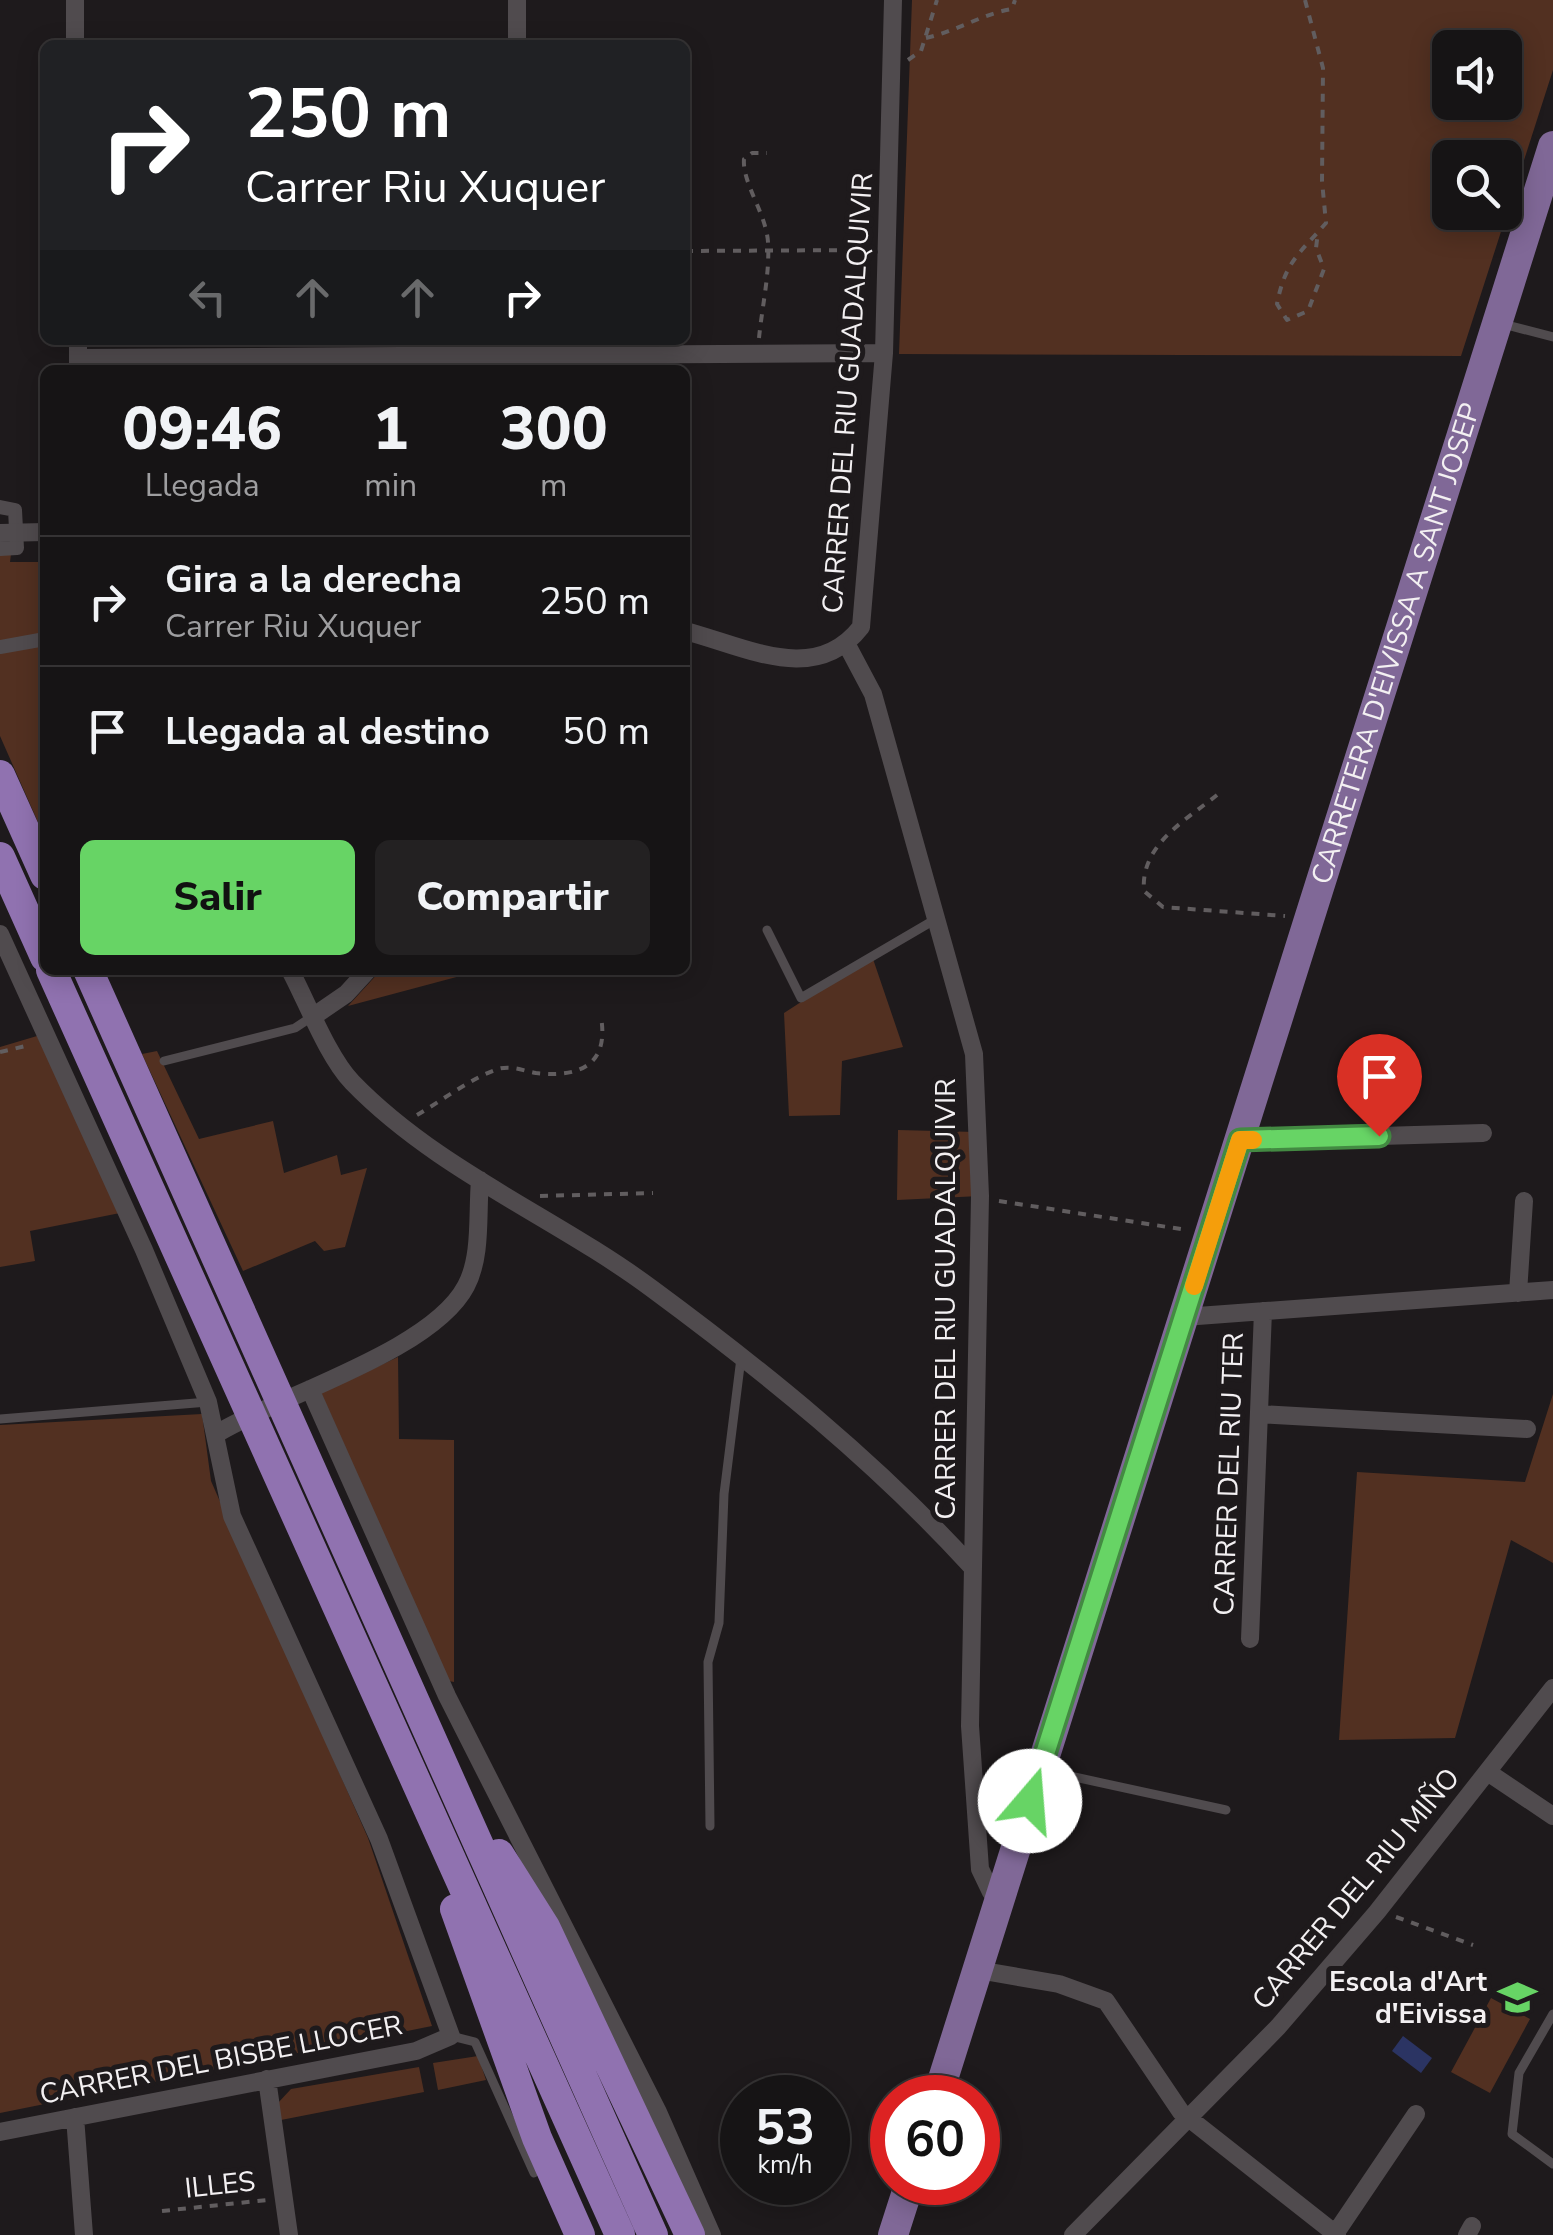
<!DOCTYPE html>
<html lang="es">
<head>
<meta charset="utf-8">
<style>
	body { margin:0; font-family:"Nunito Sans",sans-serif; background:#232122; color:#f1f3f6; height:100vh; display:flex; flex-direction:column; font-size:38px; white-space:nowrap }
	* { box-sizing:border-box; margin:0 }
	p { font-size:32px; color:#9e9ea0 }
	.icon { flex:none; width:55px; height:55px; fill:none; stroke:currentColor; stroke-width:2; stroke-linecap:round; stroke-linejoin:round }
	.map { position:relative; flex:1; overflow:hidden }
	.side { position:absolute; left:40px; top:365px; width:650px; height:610px; display:flex; flex-direction:column; background:#161415; border-radius:15px; box-shadow:0 5px 25px #0003,0 0 0 2px #353334 }
	.side>* { flex:none }
	.guide { position:absolute; left:40px; top:40px; width:650px; height:305px; border-radius:15px; box-shadow:0 5px 25px #0003,0 0 0 2px #353334; background:#202124; color:#fff; overflow:hidden }
	.fabs { position:absolute; left:1432px; top:30px; display:grid; gap:20px }
	.fabs a { display:grid; place-items:center; width:90px; height:90px; border-radius:15px; background:#161415; box-shadow:0 5px 25px #0003,0 0 0 2px #353334; font-size:50px }
	.speed { position:absolute; left:720px; top:2075px; display:flex; gap:20px; font-size:50px; font-weight:700; text-align:center }
	.speed>* { display:grid; place-content:center; width:130px; height:130px; border-radius:50%; background:#161415; box-shadow:0 5px 25px #0003,0 0 0 2px #353334; line-height:1 }
	.speed small { font-size:25px; font-weight:400 }
	.speed .limit { border:15px solid #d22; background:#fff; color:#111 }
	.pin { position:absolute; display:grid; place-items:center; width:85px; height:85px; color:#fff; margin:-102px -42px; border-radius:50% 50% 50% 0; rotate:-45deg; box-shadow:0 0 10px #0007 }
	.pin .icon { rotate:45deg }
	.me { position:absolute; width:110px; margin:-55px; rotate:18deg; stroke-linejoin:round; filter:drop-shadow(0 0 8px #0008) }
	.turn { display:flex; align-items:center; gap:35px; height:210px; padding:0 40px; font-size:45px }
	.turn .icon { width:130px; height:130px; stroke-width:2.5 }
	.turn b { display:block; font-size:70px; line-height:85px }
	.lanes { display:flex; align-items:center; height:95px; padding:0 40px; background:#0003; justify-content:center; gap:50px; direction:ltr }
	.lanes .off { opacity:.35 }
	.eta { display:flex; justify-content:space-evenly; align-items:center; height:170px; text-align:center }
	.eta b { font-size:60px; font-weight:800; line-height:70px }
	.primary-button { display:flex; gap:20px; margin-top:auto; padding:20px 40px }
	.primary-button a { flex:1; height:115px; border-radius:15px; background:#67d465; color:#111; font-size:40px; font-weight:800; line-height:115px; text-align:center }
	.primary-button a+a { background:#232122; color:#f1f3f6 }
	ul { padding:0; list-style:none }
	li { display:flex; align-items:center; gap:30px; height:130px; padding:0 40px; border-top:2px solid #353334 }
	li div { flex:1 }
	li b { display:block; font-size:38px }
	li em { font-style:normal }
	.map>svg:first-child { display:block }
	.green { fill:#523021; fill-rule:evenodd }
	.water { fill:#2b3463 }
	.lines { fill:none; stroke-linecap:round; stroke-linejoin:round }
	.path { stroke:#615d5f; stroke-width:4; stroke-dasharray:8 8; stroke-linecap:butt }
	.service { stroke:#504b4e; stroke-width:9 }
	.pedestrian { stroke:#504b4e; stroke-width:14 }
	.minor { stroke:#504b4e; stroke-width:18 }
	.primary { stroke:#806897; stroke-width:30 }
	.trunk { stroke:#9072b0; stroke-width:30 }
	.route-casing { stroke:#438a42; stroke-width:25 }
	.route { stroke:#67d465; stroke-width:18 }
	.slow { stroke:#f59e0b; stroke-width:18 }
	.labels { text-anchor:middle; dominant-baseline:central; stroke-width:10; stroke-linejoin:round; paint-order:stroke }
	.street-label { font-size:28px; fill:#f3f0f2; stroke:#1e1a1c }
	.poi-label { font-size:28px; font-weight:bold; fill:#f3f0f2; stroke:#1e1a1c; text-anchor:end }
</style>
</head>
<body>
<div class="map">
<svg width="1553" height="2235" viewBox="0 0 1553 2235">
	<rect width="100%" height="100%" fill="#1e1a1c"/>
	<path class="green" d="M912,0H1553V70L1461,356L899,354ZM1450,48H1505V102H1450ZM1450,158H1505V212H1450Z
		M0,554H11L10,562H45V828L41,829L0,736Z
		M872,956L903,1047L842,1061L840,1115L789,1116L784,1013Z
		M381,970H464V975L348,1006Z
		M37,1036L120,1213L30,1231L35,1261L0,1267V1047Z
		M157,1051L199,1139L273,1121L284,1173L337,1155L341,1175L367,1168L345,1247L324,1251L315,1241L243,1271L142,1054Z
		M898,1130L976,1132L980,1196L897,1200Z
		M398,1357L399,1439L454,1440V1682L449,1681L321,1393Z
		M1553,1394V1563L1511,1540L1455,1738L1339,1740L1357,1472L1525,1482Z
		M202,1414L211,1481L368,1838L432,2026L0,2113V1425Z
		M1491,1998L1530,2019L1490,2093L1451,2072Z
		M478,2056L486,2080L438,2090L433,2063Z
		M419,2067L424,2092L281,2120L277,2104L291,2089Z"/>
	<path class="water" d="M1403,2036L1432,2058L1421,2073L1392,2051Z"/>
	<g class="lines">
		<path class="path" d="M1305,0L1323,68L1322,181L1326,223C1299,254 1285,262 1277,304L1287,320L1308,311L1324,269L1316,248L1318,232
			M926,38C957,31 982,14 1012,9L1015,0
			M908,60L921,51L937,0
			M685,251L869,250
			M759,338C762,307 770,273 768,242C766,213 742,183 744,159L752,153H767
			M1217,795C1186,820 1140,845 1144,891L1163,907L1285,916
			M0,1052L30,1045
			M417,1115C443,1100 471,1078 498,1069C511,1065 524,1071 536,1073C581,1078 609,1064 601,1017
			M540,1196L653,1193
			M999,1201L1187,1230
			M1396,1917L1473,1945
			M162,2211L267,2200"/>
		<path class="service" d="M1503,324L1553,337
			M767,930L801,998L936,919
			M164,1061L295,1028L313,1016
			M0,1419L208,1402
			M1047,1771L1226,1810
			M710,1826L708,1662L719,1623L724,1494L741,1358
			M1553,2014L1519,2073L1512,2134L1553,2164
			M451,2036L475,2042L534,2173"/>
		<path class="pedestrian" d="M0,507L15,510L17,548L0,549
			M0,647L45,639"/>
		<path class="minor" d="M75,0V45
			M517,0V45
			M78,340V370
			M78,358L884,353
			M0,533L45,532
			M685,631C747,647 815,686 861,627L884,353L893,0
			M847,645L873,694L974,1054L980,1196L970,1726L980,1869L991,1892L1000,1896
			M0,934L144,1250L208,1402L232,1516L379,1839L451,2036L416,2051L0,2132
			M290,970C307,1002 328,1057 352,1082C437,1170 555,1217 651,1288C765,1372 876,1462 971,1566
			M314,1016L346,994L368,970
			M1240,1140L1483,1133
			M1518,1293L1524,1201
			M1184,1317L1553,1290
			M310,1389L447,1696L658,2112L712,2235
			M1259,1414L1527,1429
			M218,1433C281,1395 432,1351 466,1286C482,1256 477,1214 480,1180
			M1250,1639L1263,1311
			M1489,1773L1553,1816
			M978,1970L1059,1984L1106,2001L1181,2112L1337,2235
			M267,2079L289,2235
			M75,2117L84,2235
			M1335,2234L1416,2114
			M1073,2235L1278,2027L1377,1912L1553,1688
			M1467,2235L1472,2226"/>
		<g class="primary">
			<path id="s1" d="M937,2098L1553,146"/>
			<path d="M893,2235L910,2182"/>
		</g>
		<path class="trunk" d="M0,775L45,875
			M0,857L45,957
			M51,970L620,2235
			M88,970L653,2235
			M499,1854L545,1927L690,2235
			M455,1909L537,2138L580,2235"/>
	</g>
	<g class="lines">
		<defs>
			<path id="route" d="M1030,1801L1240,1140L1379,1136"/>
		</defs>
		<use href="#route" class="route-casing"/>
		<use href="#route" class="route"/>
		<path class="slow" d="M1194,1286L1240,1140H1253"/>
	</g>
	<defs>
		<symbol id="school-bare" viewBox="-9 -9 18 18"><path d="M0-5L7-2L0 1L-7-2ZM-4 1L0 2.5L4 1V4Q0 6-4 4Z" fill="#67d465" stroke="#1e1a1c" stroke-width="2.5" paint-order="stroke"/></symbol>
	</defs>
	<g fill-rule="evenodd">
		<use href="#school-bare" x="1490" y="1970" width="55" height="55"/>
	</g>
	<g class="labels">
		<g class="street-label">
			<text transform="translate(848 393) rotate(-86)">CARRER DEL RIU GUADALQUIVIR</text>
			<text stroke="none"><textPath href="#s1" startOffset="1525">CARRETERA D'EIVISSA A SANT JOSEP</textPath></text>
			<text transform="translate(946 1299) rotate(-90)">CARRER DEL RIU GUADALQUIVIR</text>
			<text transform="translate(1229 1474) rotate(-88)">CARRER DEL RIU TER</text>
			<text transform="translate(1356 1889) rotate(-50)">CARRER DEL RIU MIÑO</text>
			<text transform="translate(221 2060) rotate(-11)">CARRER DEL BISBE LLOCER</text>
			<text transform="translate(220 2185) rotate(-6)">ILLES</text>
		</g>
		<g class="poi-label">
			<text x="1487" y="1982">Escola d'Art<tspan x="1487" dy="32">d'Eivissa</tspan></text>
		</g>
	</g>
</svg>
<div class="fabs">
<a><svg class="icon" aria-label="sound" viewBox="0 0 24 24"><path d="M4 9h4l5-4v14l-5-4H4zM17 9q2 3 0 6"/></svg></a>
<a><svg class="icon" aria-label="search" viewBox="0 0 24 24"><circle cx="10" cy="10" r="6"/><path d="M15 15l6 6"/></svg></a>
</div>
<div class="speed"><div>53<small>km/h</small></div><div class="limit">60</div></div>
<div class="pin" style="left:1379px;top:1136px;background:#d93025"><svg class="icon" aria-label="arrive" viewBox="0 0 24 24"><path d="M6 21V4h12l-3 4 3 4H6"/></svg></div>
<svg class="me" style="left:1030px;top:1801px" viewBox="-20 -20 40 40"><circle r="19" fill="#fff"/><path d="M0-13L10 11 0 6-10 11z" fill="#67d465"/></svg>
<div class="guide">
<div class="turn"><svg class="icon" aria-label="right" viewBox="0 0 24 24"><path d="M7 20v-9h11M14 6l5 5-5 5"/></svg><div><b>250 m</b>Carrer Riu Xuquer</div></div>
<div class="lanes"><svg class="icon off" aria-label="left" viewBox="0 0 24 24"><path d="M17 20v-9H6M10 6l-5 5 5 5"/></svg><svg class="icon off" aria-label="ahead" viewBox="0 0 24 24"><path d="M12 20V5M6 11l6-6 6 6"/></svg><svg class="icon off" aria-label="ahead" viewBox="0 0 24 24"><path d="M12 20V5M6 11l6-6 6 6"/></svg><svg class="icon" aria-label="right" viewBox="0 0 24 24"><path d="M7 20v-9h11M14 6l5 5-5 5"/></svg></div>
</div>
<section class="side">
<div class="eta">
<div><b>09:46</b><p>Llegada</p></div>
<div><b>1</b><p>min</p></div>
<div><b>300</b><p>m</p></div>
</div>
<ul>
<li><svg class="icon" aria-label="right" viewBox="0 0 24 24"><path d="M7 20v-9h11M14 6l5 5-5 5"/></svg><div><b>Gira a la derecha</b><p>Carrer Riu Xuquer</p></div><em>250 m</em></li>
<li><svg class="icon" aria-label="arrive" viewBox="0 0 24 24"><path d="M6 21V4h12l-3 4 3 4H6"/></svg><div><b>Llegada al destino</b></div><em>50 m</em></li>
</ul>
<div class="primary-button"><a>Salir</a><a>Compartir</a></div>
</section>
</div>
</body>
</html>
